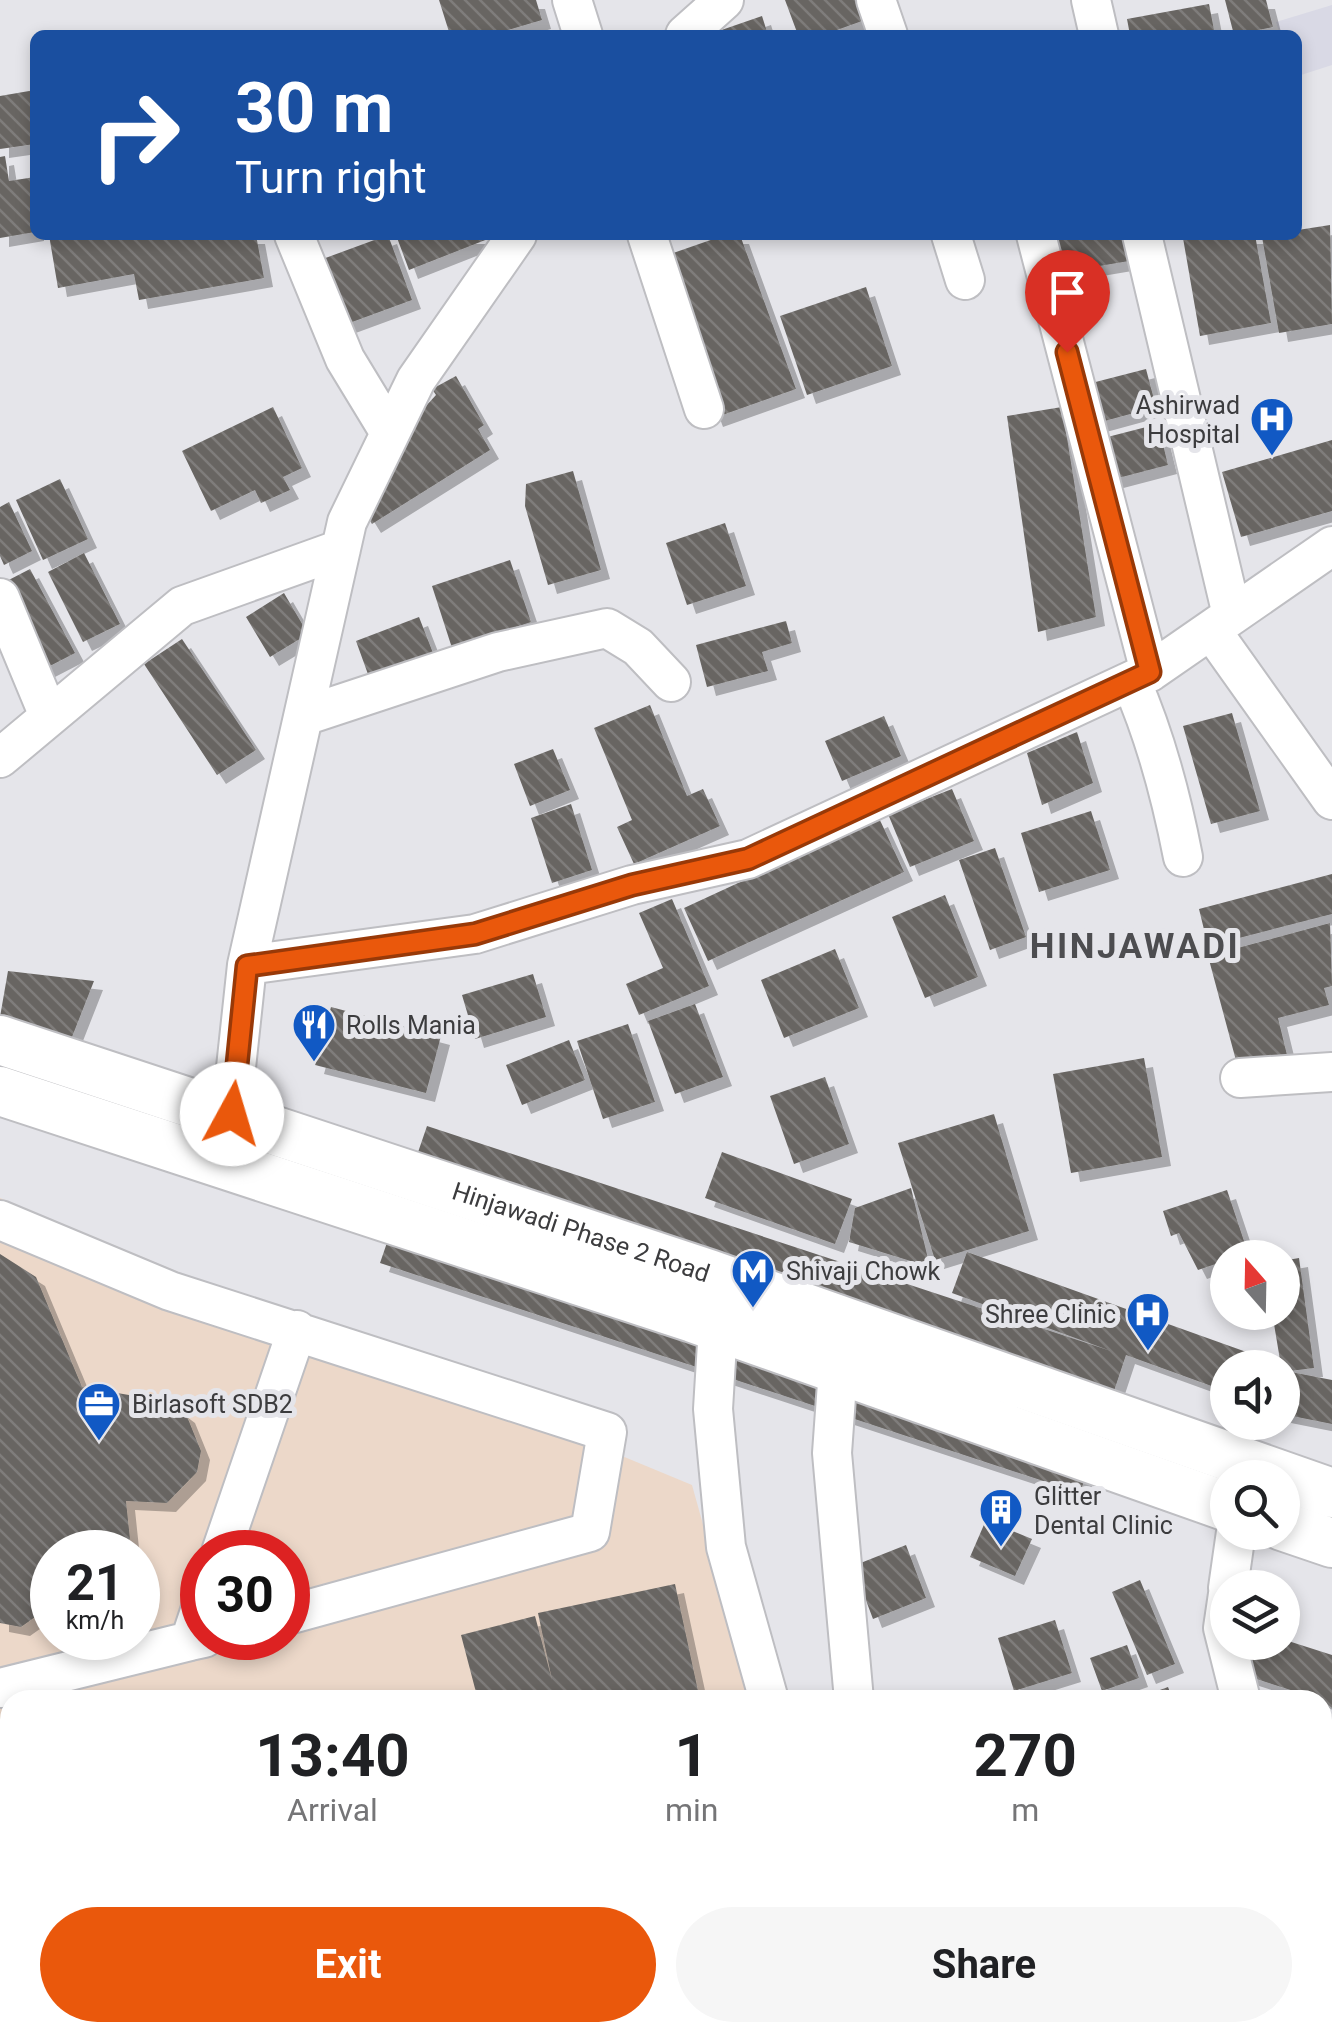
<!DOCTYPE html>
<html lang="en">
<head>
<meta charset="utf-8">
<style>
	body { margin:0; font-family:Roboto,sans-serif; background:#f6f6f6; color:#202124; height:100vh; display:flex; flex-direction:column; font-size:38px; white-space:nowrap }
	* { box-sizing:border-box; margin:0 }
	p { font-size:32px; color:#757577 }
	.icon { flex:none; width:55px; height:55px; fill:none; stroke:currentColor; stroke-width:2; stroke-linecap:round; stroke-linejoin:round }
	.map { position:relative; flex:1; overflow:hidden }
	.sheet { position:absolute; left:0px; top:1690px; width:1332px; height:352px; display:flex; flex-direction:column; background:#fff; border-radius:30px 30px 0 0; box-shadow:0 5px 15px #0003 }
	.sheet>* { flex:none }
	.top-card { position:absolute; left:30px; top:30px; width:1272px; height:210px; border-radius:15px; box-shadow:0 5px 15px #0003; background:#1a4fa0; color:#fff; overflow:hidden }
	.needle { width:65px; rotate:340deg }
	.controls { position:absolute; left:1210px; top:1240px; display:grid; gap:20px }
	.controls a { display:grid; place-items:center; width:90px; height:90px; border-radius:50%; background:#fff; box-shadow:0 5px 15px #0003; font-size:50px }
	.speed { position:absolute; left:30px; top:1530px; display:flex; gap:20px; font-size:50px; font-weight:700; text-align:center }
	.speed>* { display:grid; place-content:center; width:130px; height:130px; border-radius:50%; background:#fff; box-shadow:0 5px 15px #0003; line-height:1 }
	.speed small { font-size:25px; font-weight:400 }
	.speed .limit { border:15px solid #d22; background:#fff; color:#111 }
	.pin { position:absolute; display:grid; place-items:center; width:85px; height:85px; color:#fff; margin:-102px -42px; border-radius:50% 50% 50% 0; rotate:-45deg; box-shadow:0 0 10px #0007 }
	.pin .icon { rotate:45deg }
	.me { position:absolute; width:110px; margin:-55px; rotate:6deg; stroke-linejoin:round; filter:drop-shadow(0 0 8px #0008) }
	.turn { display:flex; align-items:center; gap:35px; height:210px; padding:0 40px; font-size:45px }
	.turn .icon { width:130px; height:130px; stroke-width:2.5 }
	.turn b { display:block; font-size:70px; line-height:85px }
	.eta { display:flex; justify-content:space-evenly; align-items:center; height:170px; text-align:center }
	.eta b { font-size:60px; font-weight:700; line-height:70px }
	.cta { display:flex; gap:20px; margin-top:auto; padding:20px 40px }
	.cta a { flex:1; height:115px; border-radius:60px; background:#ea580c; color:#fff; font-size:40px; font-weight:700; line-height:115px; text-align:center }
	.cta a+a { background:#f6f6f6; color:#202124 }
	.map>svg:first-child { display:block }
	.commercial { fill:#ecd8c9; fill-rule:evenodd }
	.built { fill:#d9d9e5 }
	.building { fill:url(#building-back-hatch); filter:url(#shadow) }
	.lines { fill:none; stroke-linecap:round; stroke-linejoin:round }
	.minor-casing { stroke:#bebec2; stroke-width:42 }
	.major-casing { stroke:#bebec2; stroke-width:52 }
	.minor { stroke:#fff; stroke-width:38 }
	.major { stroke:#fff; stroke-width:48 }
	.route-casing { stroke:#983908; stroke-width:25 }
	.route { stroke:#ea580c; stroke-width:18 }
	.labels { text-anchor:middle; dominant-baseline:central; stroke-width:10; stroke-linejoin:round; paint-order:stroke }
	.poi-label { font-size:25px; fill:#3c3c3e; stroke:#e5e5ea; text-anchor:start }
	.street-label { font-size:25px; fill:#3c3c3e; stroke:#e5e5ea }
	.district-label { font-size:35px; font-weight:bold; letter-spacing:2.5px; fill:#4d4d50; stroke:#e5e5ea }
</style>
</head>
<body>
<div class="map">
<svg width="1332" height="2041" viewBox="0 0 1332 2041">
	<defs>
		<pattern id="building-back-hatch" width="6" height="6" patternUnits="userSpaceOnUse" patternTransform="scale(2.5)"><rect width="6" height="6" fill="#686562"/><path d="M-1 5l2 2M0 0l6 6M5-1l2 2" fill="none" stroke="#7f7d7b"/></pattern>
		<filter id="shadow"><feDropShadow dx="9" dy="9" stdDeviation="0" flood-color="#0004"/></filter>
	</defs>
	<rect width="100%" height="100%" fill="#e5e5ea"/>
	<path class="commercial" d="M0,1198L692,1485L752,1700H10V2032H843L846,2041H0ZM52,1552H138V1638H52ZM202,1552H288V1638H202Z"/>
	<path class="built" d="M1332,5V65L1298,76V35H1280L1276,22Z"/>
	<path class="building" d="M439,0H536L542,20L491,35H450Z
		M785,0H870L876,16L823,35H798Z
		M1225,0H1266L1273,27L1234,35Z
		M1209,4L1215,35H1130L1127,19Z
		M762,16L768,35H710V34Z
		M35,90V144L0,149V96Z
		M5,156L9,181L35,177V232L0,238V157Z
		M1330,225L1332,324L1279,333L1262,237L1298,235V230Z
		M49,235H256L264,278L139,300L134,274L58,288Z
		M388,235L412,300L344,325L320,260Z
		M396,235H498L409,270Z
		M725,235H740L796,389L714,418L656,259Z
		M1051,235H1130L1135,260L1058,273Z
		M1201,235H1255L1271,323L1200,336L1183,238Z
		M866,287L892,366L807,395L780,316Z
		M1146,369L1156,407L1090,425L1080,386Z
		M456,376L484,425L478,429L490,450L372,524L364,511L404,430L436,395L432,389Z
		M273,407L302,468L283,477L290,490L261,503L255,490L211,511L182,451Z
		M1062,407L1096,617L1038,632L1007,416Z
		M1158,424L1168,465L1103,482L1092,441Z
		M1332,440V511L1241,537L1222,472Z
		M573,471L601,570L548,585L525,506L526,484Z
		M60,479L88,539L43,560L16,500Z
		M9,502L32,551L4,565L0,556V507Z
		M725,523L746,586L687,605L666,543Z
		M84,553L120,624L83,642L48,572Z
		M510,560L531,622L452,648L432,586Z
		M30,569L75,653L46,668L1,584Z
		M284,593L308,634L270,657L246,617Z
		M419,617L433,653L369,677L356,641Z
		M786,621L792,643L762,652L768,671L707,687L696,645Z
		M182,639L256,750L217,775L144,664Z
		M650,705L687,796L703,789L720,826L634,864L617,827L632,820L594,728Z
		M1232,713L1260,811L1211,824L1183,726Z
		M884,716L901,756L842,781L825,741Z
		M1077,732L1093,783L1042,805L1027,753Z
		M553,749L570,790L530,806L514,764Z
		M952,789L974,841L910,867L888,814Z
		M571,804L592,870L552,883L531,818Z
		M1091,811L1110,870L1039,892L1021,833Z
		M879,818L904,872L708,961L684,908Z
		M995,848L1026,937L990,950L959,860Z
		M1332,874V914L1208,946L1199,909Z
		M945,895L978,977L925,998L892,917Z
		M672,899L709,986L639,1015L626,984L663,968L639,913Z
		M1330,923L1332,986L1324,988L1329,1005L1278,1018L1287,1055L1238,1068L1208,956Z
		M835,949L859,1008L784,1038L761,980Z
		M8,971L94,981L72,1037L0,1017Z
		M533,974L546,1017L475,1039L462,995Z
		M695,1004L723,1077L675,1094L648,1021Z
		M331,1007L441,1036L426,1093L315,1065Z
		M628,1024L655,1102L603,1119L577,1041Z
		M569,1040L585,1080L522,1105L506,1065Z
		M1144,1058L1162,1157L1071,1173L1053,1074Z
		M825,1077L849,1144L794,1164L770,1096Z
		M994,1114L1029,1231L935,1260L898,1143Z
		M427,1126L1111,1351L952,1293L967,1252L1252,1354L1247,1368H1228V1392L1126,1355L1080,1493L380,1263Z
		M722,1152L852,1199L835,1244L705,1198Z
		M911,1188L930,1267L849,1242L855,1208Z
		M1227,1190L1248,1253L1198,1270L1179,1233L1171,1236L1163,1211Z
		M0,1254L36,1277L82,1387L170,1402L186,1414L201,1451L197,1472L167,1503L126,1501L130,1539L116,1552H52V1605L21,1627L0,1623Z
		M1299,1258L1314,1368L1282,1372L1272,1312H1282V1261Z
		M1291,1372L1332,1380V1424L1282,1414Z
		M986,1520L1032,1539L1015,1576L970,1557Z
		M906,1545L926,1598L873,1619L853,1566Z
		M1140,1580L1175,1664L1147,1675L1112,1592Z
		M675,1584L700,1700H478L461,1635L535,1616L552,1680L538,1613Z
		M1055,1620L1072,1673L1014,1691L998,1638Z
		M1282,1639L1332,1655V1708L1322,1700L1247,1676L1253,1642H1282Z
		M1127,1645L1139,1678L1102,1691L1090,1658Z
		M1168,1687L1173,1700H1133Z
		M1332,1788V1864L1322,1866V1791Z
		M1332,1876V1932L1324,1934L1322,1879Z
		M10,2002V2032H149L151,2041H0V2005Z
		M278,2032H307L310,2041H253Z
		M356,2032H551L554,2041H359Z
		M924,2032H981L984,2041H927Z"/>
	<g class="lines">
		<defs>
			<path id="minor" d="M572,0L583,35
				M876,0L888,35
				M1091,0L1099,35
				M685,35L724,0
				M294,235L345,359L390,433
				M647,235L704,409
				M951,235L965,280
				M1036,235L1150,672
				M1142,235L1232,615
				M0,598L49,716
				M1211,630L1332,800
				M1131,681C1156,738 1171,795 1183,857
				M304,716L498,652L607,628L638,647L671,682
				M0,758L182,606L341,549
				M247,965L475,934L632,885L748,859L1150,672L1332,546
				M1240,1078L1332,1072
				M231,1114L247,965L347,522L416,380L517,235
				M0,1220L170,1291L607,1432L590,1532L288,1615
				M718,1327L713,1409L726,1547L769,1700
				M838,1369L832,1453L854,1700
				M221,1552L297,1330
				M1228,1588L1236,1532
				M1228,1594L1223,1628L1241,1700
				M202,1605L190,1641L204,1638
				M0,1688L190,1641
				M1,1803L10,1838
				M0,1895L10,1892
				M0,1988L10,1984
				M1322,2023L1327,2041
				M605,2032L608,2041
				M863,2032L866,2041"/>
			<g id="major">
				<path id="s1" d="M0,1040L709,1274L1332,1493"/>
				<path d="M0,1091L693,1318L1228,1507"/>
				<path d="M1282,1526L1332,1543"/>
			</g>
		</defs>
		<use href="#minor" class="minor-casing"/>
		<use href="#major" class="major-casing"/>
		<use href="#minor" class="minor"/>
		<use href="#major" class="major"/>
	</g>
	<g class="lines">
		<defs>
			<path id="route" d="M232,1114L247,966L475,934L632,885L748,859L1150,672L1067,352"/>
		</defs>
		<use href="#route" class="route-casing"/>
		<use href="#route" class="route"/>
	</g>
	<defs>
		<symbol id="hospital-pin" viewBox="-11 -11 22 30"><path d="M0 17L-7.5 6A9.5 9.5 0 1 1 7.5 6Z" fill="#1159c4" stroke="#e5e5ea"/><path d="M-5-5h3v3.5h4V-5h3V5h-3V1.5h-4V5h-3Z" fill="#fff"/></symbol>
		<symbol id="restaurant-pin" viewBox="-11 -11 22 30"><path d="M0 17L-7.5 6A9.5 9.5 0 1 1 7.5 6Z" fill="#1159c4" stroke="#e5e5ea"/><path d="M-5-6h1v4h1v-4h1v4h1v-4h1v5L-1.5 .5V6h-2V.5L-5-1ZM5-6V6H3V1.5H1.5Q1.5-4 5-6Z" fill="#fff"/></symbol>
		<symbol id="metro-pin" viewBox="-11 -11 22 30"><path d="M0 17L-7.5 6A9.5 9.5 0 1 1 7.5 6Z" fill="#1159c4" stroke="#e5e5ea"/><path d="M-5.5 5V-5H-3L0 0L3-5H5.5V5H3V-.5L0 4L-3-.5V5Z" fill="#fff"/></symbol>
		<symbol id="office-pin" viewBox="-11 -11 22 30"><path d="M0 17L-7.5 6A9.5 9.5 0 1 1 7.5 6Z" fill="#1159c4" stroke="#e5e5ea"/><path d="M-6-3h4V-5.5h4V-3h4V5H-6ZM-1-4.5V-3h2v-1.5ZM-6 0V1H6V0Z" fill="#fff"/></symbol>
		<symbol id="building-pin" viewBox="-11 -11 22 30"><path d="M0 17L-7.5 6A9.5 9.5 0 1 1 7.5 6Z" fill="#1159c4" stroke="#e5e5ea"/><path d="M-4-6H4V6H1V3H-1V6H-4ZM-2.5-4.3h1.7v1.8h-1.7ZM.8-4.3h1.7v1.8H.8ZM-2.5-1h1.7V.8h-1.7ZM.8-1h1.7V.8H.8Z" fill="#fff"/></symbol>
	</defs>
	<g fill-rule="evenodd">
		<use href="#hospital-pin" x="1247" y="394" width="50" height="68"/>
		<use href="#restaurant-pin" x="289" y="1000" width="50" height="68"/>
		<use href="#metro-pin" x="728" y="1246" width="50" height="68"/>
		<use href="#hospital-pin" x="1123" y="1289" width="50" height="68"/>
		<use href="#office-pin" x="74" y="1379" width="50" height="68"/>
		<use href="#building-pin" x="976" y="1485" width="50" height="68"/>
	</g>
	<g class="labels">
		<g class="poi-label">
			<text x="1240" y="405" text-anchor="end">Ashirwad<tspan x="1240" dy="29">Hospital</tspan></text>
			<text x="346" y="1025">Rolls Mania</text>
			<text x="786" y="1271">Shivaji Chowk</text>
			<text x="1116" y="1314" text-anchor="end">Shree Clinic</text>
			<text x="132" y="1404">Birlasoft SDB2</text>
			<text x="1034" y="1496">Glitter<tspan x="1034" dy="29">Dental Clinic</tspan></text>
		</g>
		<g class="street-label">
			<text stroke="none"><textPath href="#s1" startOffset="612">Hinjawadi Phase 2 Road</textPath></text>
		</g>
		<g class="district-label">
			<text x="1135" y="946">HINJAWADI</text>
		</g>
	</g>
</svg>
<div class="controls">
<a><svg class="needle" viewBox="-14 -14 28 28"><path d="M0-13l5 13h-10z" fill="#e53935"/><path d="M0 13l5-13h-10z" fill="#757577"/></svg></a>
<a><svg class="icon" aria-label="sound" viewBox="0 0 24 24"><path d="M4 9h4l5-4v14l-5-4H4zM17 9q2 3 0 6"/></svg></a>
<a><svg class="icon" aria-label="search" viewBox="0 0 24 24"><circle cx="10" cy="10" r="6"/><path d="M15 15l6 6"/></svg></a>
<a><svg class="icon" aria-label="layers" viewBox="0 0 24 24"><path d="M12 4l9 5-9 5-9-5zM3 14l9 5 9-5"/></svg></a>
</div>
<div class="speed"><div>21<small>km/h</small></div><div class="limit">30</div></div>
<div class="pin" style="left:1067px;top:352px;background:#d93025"><svg class="icon" aria-label="arrive" viewBox="0 0 24 24"><path d="M6 21V4h12l-3 4 3 4H6"/></svg></div>
<svg class="me" style="left:232px;top:1114px" viewBox="-20 -20 40 40"><circle r="19" fill="#fff"/><path d="M0-13L10 11 0 6-10 11z" fill="#ea580c"/></svg>
<div class="top-card">
<div class="turn"><svg class="icon" aria-label="right" viewBox="0 0 24 24"><path d="M7 20v-9h11M14 6l5 5-5 5"/></svg><div><b>30 m</b>Turn right</div></div>
</div>
<section class="sheet">
<div class="eta">
<div><b>13:40</b><p>Arrival</p></div>
<div><b>1</b><p>min</p></div>
<div><b>270</b><p>m</p></div>
</div>
<div class="cta"><a>Exit</a><a>Share</a></div>
</section>
</div>
</body>
</html>
